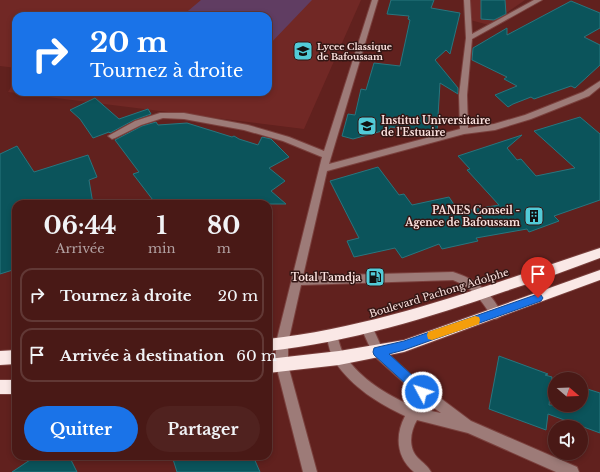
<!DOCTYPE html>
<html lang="fr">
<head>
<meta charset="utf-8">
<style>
	body { margin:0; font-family:"Libre Baskerville",serif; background:#50221f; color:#f1f3f6; height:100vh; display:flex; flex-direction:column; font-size:15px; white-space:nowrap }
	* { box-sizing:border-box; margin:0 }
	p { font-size:13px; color:#b1a0a1 }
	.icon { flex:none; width:22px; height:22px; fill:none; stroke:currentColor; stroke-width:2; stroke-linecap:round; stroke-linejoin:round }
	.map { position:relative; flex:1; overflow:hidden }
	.drawer { position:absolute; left:12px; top:200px; width:260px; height:260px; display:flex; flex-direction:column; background:#491916; border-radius:12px; box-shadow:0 2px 6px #0003,0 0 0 1px #613835 }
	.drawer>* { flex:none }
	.banner { position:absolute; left:12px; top:12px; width:260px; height:84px; border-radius:12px; box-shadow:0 2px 6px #0003,0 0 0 1px #613835; background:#1a73e8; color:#fff; overflow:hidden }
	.needle { width:26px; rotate:109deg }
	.buttons { position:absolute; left:548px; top:372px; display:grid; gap:8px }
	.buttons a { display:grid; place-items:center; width:40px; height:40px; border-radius:50%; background:#491916; box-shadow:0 2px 6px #0003,0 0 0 1px #613835; font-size:20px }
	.pin { position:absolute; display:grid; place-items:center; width:34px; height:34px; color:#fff; margin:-41px -17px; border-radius:50% 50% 50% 0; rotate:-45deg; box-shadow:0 0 4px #0007 }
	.pin .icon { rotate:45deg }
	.me { position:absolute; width:44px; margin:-22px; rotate:310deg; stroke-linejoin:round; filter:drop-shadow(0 0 3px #0008) }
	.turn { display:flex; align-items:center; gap:14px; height:84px; padding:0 12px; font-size:18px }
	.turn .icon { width:52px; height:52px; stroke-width:2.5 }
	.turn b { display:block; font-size:28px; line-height:34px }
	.eta { display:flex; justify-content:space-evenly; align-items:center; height:68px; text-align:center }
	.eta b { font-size:24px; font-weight:700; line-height:28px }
	.button { display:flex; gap:8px; margin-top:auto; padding:8px 12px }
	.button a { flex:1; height:46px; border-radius:24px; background:#1a73e8; color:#fff; font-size:16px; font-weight:700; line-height:46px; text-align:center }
	.button a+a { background:#50221f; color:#f1f3f6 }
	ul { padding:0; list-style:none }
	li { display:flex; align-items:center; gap:12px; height:54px; margin:0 8px 6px; padding:0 4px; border:2px solid #613835; border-radius:12px }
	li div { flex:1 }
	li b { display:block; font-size:15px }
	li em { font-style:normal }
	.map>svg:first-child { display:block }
	.built { fill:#712825 }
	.green { fill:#603d62 }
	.building { fill:#0b545b; stroke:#28767f }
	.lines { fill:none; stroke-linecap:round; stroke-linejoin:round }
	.minor-casing { stroke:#7a403d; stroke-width:2 }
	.highway-casing { stroke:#7a403d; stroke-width:2 }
	.minor { fill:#9d7b78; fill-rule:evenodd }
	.highway { fill:#fae8e6; fill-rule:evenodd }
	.route { fill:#1a73e8; stroke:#114b97 }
	.slow { fill:#f59e0b }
	.labels { text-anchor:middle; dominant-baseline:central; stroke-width:3; stroke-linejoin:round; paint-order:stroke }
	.far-poi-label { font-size:9px; font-weight:bold; fill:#fce2df; stroke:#341715; text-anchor:start }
	.poi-label { font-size:10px; font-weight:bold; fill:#fce2df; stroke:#341715; text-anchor:end }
	.street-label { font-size:10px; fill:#fce2df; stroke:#341715 }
</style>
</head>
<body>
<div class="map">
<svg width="600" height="472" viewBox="0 0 600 472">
	<rect width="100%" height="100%" fill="#61211e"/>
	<path class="built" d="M0,0H361L304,129L8,92L16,79V92H268V16H16V68L0,66Z
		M471,0H525L489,25L470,20Z"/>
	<path class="green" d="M201,0H312L268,46V16H182Z"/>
	<path class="building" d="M391,0H434L431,8L460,13L450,54L446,50L435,60L458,88V94L440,83L437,133L390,127L388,133L382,131L353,139L342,136L348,114L355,115L361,89L366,90L374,63L400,66L410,20L408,19L409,16L387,14Z
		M481,0H505L506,14L494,20L481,19Z
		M571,1L600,13V28L584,37L600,45V65L575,88L571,86L534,99L531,97L513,104L508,107L495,95L517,86L504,79L507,77L472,60L473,48L507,28V35Z
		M95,98L119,119L148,109L151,114L134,120L110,133L109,132L93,138L80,119L70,110Z
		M580,117L600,134V200L554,216L559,221L529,232L527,229L476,238L478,241L442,249L439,244L402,258L395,248L354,257L347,241L359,238L330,181L378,167L399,195L404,194L412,205L449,197L459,212L499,205L467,170L470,169L458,156L522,135L507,148L517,160L521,159L536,176L575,168L534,131Z
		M156,122L158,125L187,123L232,137L234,136L239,139L258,145L262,137L271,139L289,157L269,168L285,181L271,191L286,204H156L133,174L139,172L115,140L142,126Z
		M17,146L34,172L88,155L97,177L89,180L93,204H16V269L0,274V154Z
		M499,356L548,374L545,375L552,377L549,405H581V387L600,393V433L548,414L546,430L489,409Z
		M36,456H69L77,472H12Z
		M172,456H253L260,472H177Z"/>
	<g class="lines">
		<defs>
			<path id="minor" d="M372,0H378L329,164L460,129L459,95L466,38L464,0H470L472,34L534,0H542L472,39L467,95L468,128L494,124L525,115L583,92L600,81V87L589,96L531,119L495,130L464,134L327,171L303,276L453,272C476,279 491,292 502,314L500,317L496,319L492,317C482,301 472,287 453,280L301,285L288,343V365L317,472H303L276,365V343L322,157L283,141L244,130L184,119L163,118L141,125L115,138L112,139L108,136L135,121L160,113H184L248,125L289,137L324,151Z
				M367,323L371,324L382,348L419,382L471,421L577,467L579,472H556L468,433L417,420C410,432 408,448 418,458C423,463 428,466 431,472H414C396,457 395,435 405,416C378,403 353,388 335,362C330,355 329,344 326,336L328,332L332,331L336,332C339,340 340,349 345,356C362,380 386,394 412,406L420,397L374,356L361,328L363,324ZM430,405L441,413L426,410Z"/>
			<path id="highway" d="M600,248V258C569,270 537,281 506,291C428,318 350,342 268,351V339C384,326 490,284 600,248Z
				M600,270V280L404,352L339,365L268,373V359L339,351L404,340Z
				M16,350V364L0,365V351Z
				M0,380H16V394H0Z"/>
		</defs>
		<use href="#minor" class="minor-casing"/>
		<use href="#highway" class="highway-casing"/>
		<use href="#minor" class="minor"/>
		<use href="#highway" class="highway"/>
	</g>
	<path class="route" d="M538,294L541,295L543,298L541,301L404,350L389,354L426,388L428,392L426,395L422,397L418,395L374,355L373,352L374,348L378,347L404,341Z"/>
	<path class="slow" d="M475,316L479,317L480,320L479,324L432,340L428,339L427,335L428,332Z"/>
	<defs>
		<symbol id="school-square" viewBox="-11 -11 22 22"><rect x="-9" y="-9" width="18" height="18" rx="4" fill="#52cbd8" stroke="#341715"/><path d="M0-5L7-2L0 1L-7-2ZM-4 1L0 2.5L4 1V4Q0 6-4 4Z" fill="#111"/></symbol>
		<symbol id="building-square" viewBox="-11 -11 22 22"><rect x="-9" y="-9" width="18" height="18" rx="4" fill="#52cbd8" stroke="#341715"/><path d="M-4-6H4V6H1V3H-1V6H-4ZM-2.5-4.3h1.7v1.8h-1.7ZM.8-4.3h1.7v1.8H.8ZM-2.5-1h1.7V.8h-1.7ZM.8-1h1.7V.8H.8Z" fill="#111"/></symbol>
		<symbol id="fuel-square" viewBox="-11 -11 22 22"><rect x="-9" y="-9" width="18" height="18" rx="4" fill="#52cbd8" stroke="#341715"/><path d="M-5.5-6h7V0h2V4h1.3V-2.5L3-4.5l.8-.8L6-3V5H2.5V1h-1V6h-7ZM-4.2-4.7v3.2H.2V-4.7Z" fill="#111"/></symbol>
	</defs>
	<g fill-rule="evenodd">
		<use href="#school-square" x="292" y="40" width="22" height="22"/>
		<use href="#school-square" x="356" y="115" width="22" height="22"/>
		<use href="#building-square" x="523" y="205" width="22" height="22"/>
		<use href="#fuel-square" x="364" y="266" width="22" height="22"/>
	</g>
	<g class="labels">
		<g class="far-poi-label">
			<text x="317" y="46">Lycee Classique<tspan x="317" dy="10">de Bafoussam</tspan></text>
		</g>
		<g class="poi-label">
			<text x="381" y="120" text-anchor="start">Institut Universitaire<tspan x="381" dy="12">de l'Estuaire</tspan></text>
			<text x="520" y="210">PANES Conseil -<tspan x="520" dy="12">Agence de Bafoussam</tspan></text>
			<text x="361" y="277">Total Tamdja</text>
		</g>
		<g class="street-label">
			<text transform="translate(439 293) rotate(-17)">Boulevard Pachong Adolphe</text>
		</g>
	</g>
</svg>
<div class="buttons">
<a><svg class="needle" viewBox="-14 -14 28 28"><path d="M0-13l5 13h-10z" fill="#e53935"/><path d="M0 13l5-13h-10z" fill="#b1a0a1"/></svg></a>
<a><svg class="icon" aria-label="sound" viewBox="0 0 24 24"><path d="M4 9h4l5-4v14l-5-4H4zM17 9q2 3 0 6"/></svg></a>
</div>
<div class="pin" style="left:538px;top:298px;background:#d93025"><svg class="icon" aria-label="arrive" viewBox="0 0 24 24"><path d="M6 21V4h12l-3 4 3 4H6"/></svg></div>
<svg class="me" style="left:422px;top:392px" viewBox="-20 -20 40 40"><circle r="17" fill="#1a73e8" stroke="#fff" stroke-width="3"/><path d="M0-11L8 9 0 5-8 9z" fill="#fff"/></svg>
<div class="banner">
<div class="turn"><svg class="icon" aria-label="right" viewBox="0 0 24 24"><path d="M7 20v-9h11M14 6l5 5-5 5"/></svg><div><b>20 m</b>Tournez à droite</div></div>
</div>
<section class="drawer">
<div class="eta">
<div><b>06:44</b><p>Arrivée</p></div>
<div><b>1</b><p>min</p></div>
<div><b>80</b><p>m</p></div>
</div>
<ul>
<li><svg class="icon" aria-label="right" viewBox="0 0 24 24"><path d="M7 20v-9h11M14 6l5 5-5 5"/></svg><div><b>Tournez à droite</b></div><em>20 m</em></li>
<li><svg class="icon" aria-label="arrive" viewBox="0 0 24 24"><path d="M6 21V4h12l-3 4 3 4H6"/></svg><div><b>Arrivée à destination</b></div><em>60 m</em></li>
</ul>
<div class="button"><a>Quitter</a><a>Partager</a></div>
</section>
</div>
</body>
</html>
